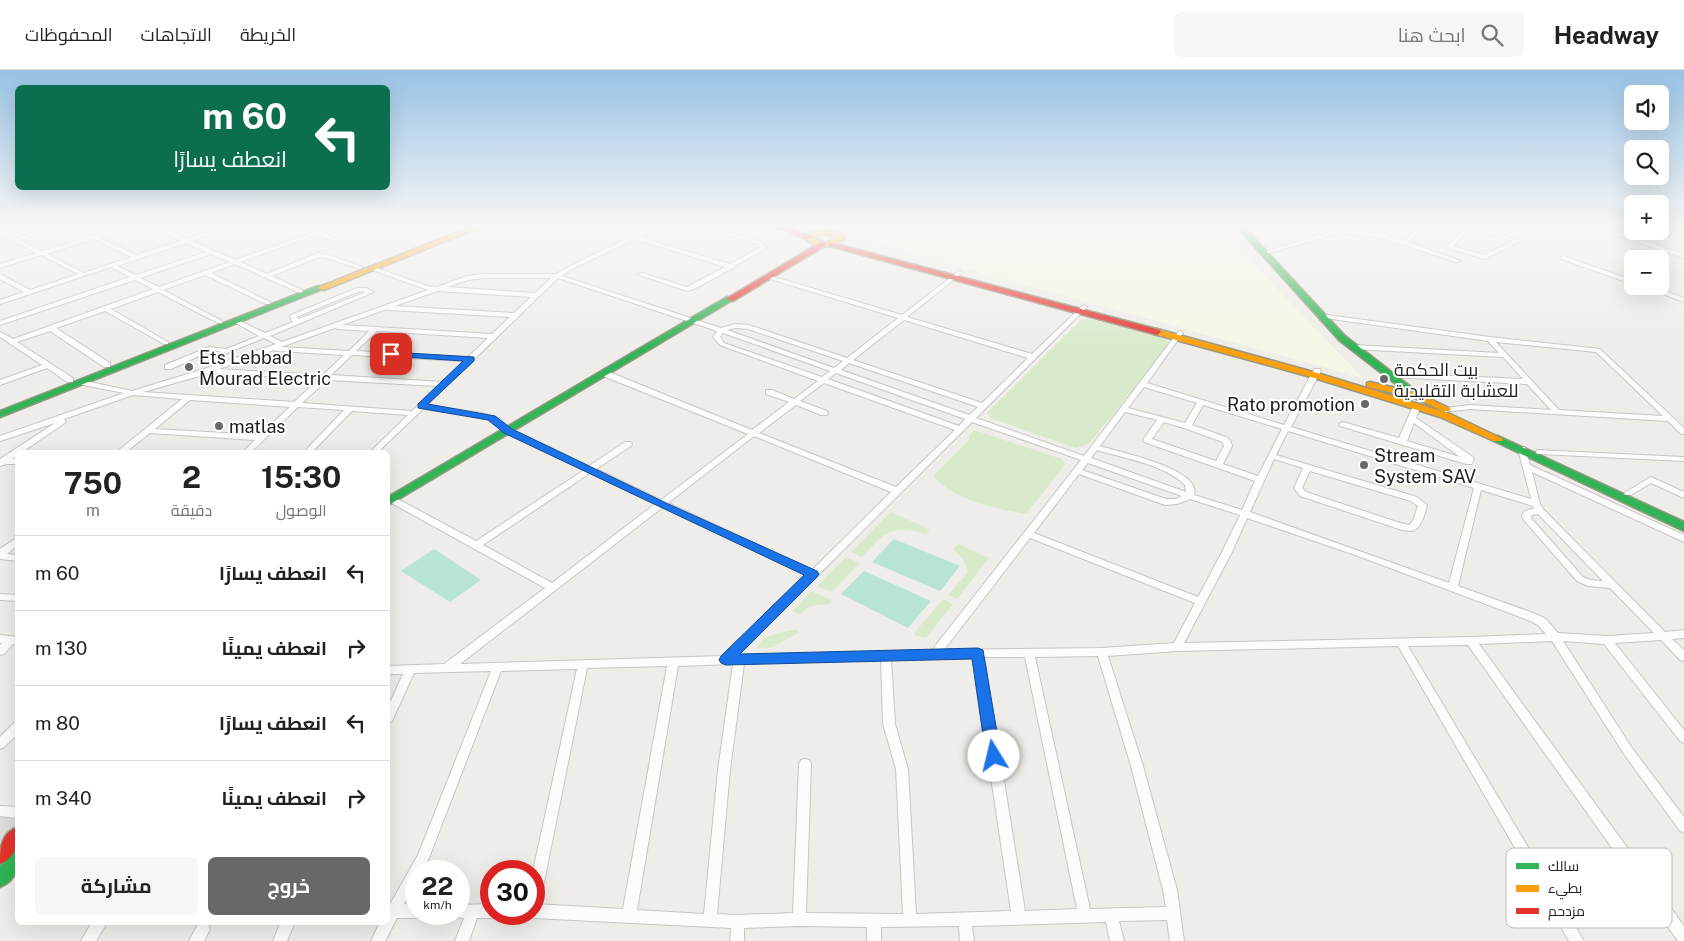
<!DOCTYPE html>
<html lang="ar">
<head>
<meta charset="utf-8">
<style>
	body { margin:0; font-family:"Public Sans",Cairo,sans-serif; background:#f6f6f6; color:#222; direction:rtl; height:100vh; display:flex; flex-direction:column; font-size:19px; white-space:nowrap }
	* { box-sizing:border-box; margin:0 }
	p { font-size:16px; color:#767676 }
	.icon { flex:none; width:28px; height:28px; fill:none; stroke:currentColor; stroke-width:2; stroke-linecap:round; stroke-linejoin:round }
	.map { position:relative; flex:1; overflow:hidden; direction:ltr }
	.panel { position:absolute; left:15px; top:380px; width:375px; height:475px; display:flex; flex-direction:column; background:#fff; border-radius:8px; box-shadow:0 5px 20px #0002; direction:rtl }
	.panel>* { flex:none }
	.banner { position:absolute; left:15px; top:15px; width:375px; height:105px; border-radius:8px; box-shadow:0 5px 20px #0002; direction:rtl; background:#0b6e4f; color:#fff; overflow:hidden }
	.controls { position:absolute; left:1624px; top:15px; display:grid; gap:10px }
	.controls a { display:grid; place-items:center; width:45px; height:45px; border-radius:8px; background:#fff; box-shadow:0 5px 20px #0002; font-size:25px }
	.speed { position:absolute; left:405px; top:790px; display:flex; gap:10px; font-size:25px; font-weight:700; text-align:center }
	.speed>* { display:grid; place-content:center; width:65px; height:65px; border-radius:50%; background:#fff; box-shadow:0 5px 20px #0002; line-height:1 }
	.speed small { font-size:12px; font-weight:400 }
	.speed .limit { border:8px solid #d22; background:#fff; color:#111 }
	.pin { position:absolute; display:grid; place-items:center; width:42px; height:42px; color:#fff; margin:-21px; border-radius:10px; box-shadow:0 2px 8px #0006 }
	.me { position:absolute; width:55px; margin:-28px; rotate:351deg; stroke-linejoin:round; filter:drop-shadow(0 0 4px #0008) }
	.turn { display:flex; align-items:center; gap:18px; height:105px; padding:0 20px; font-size:22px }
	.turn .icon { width:65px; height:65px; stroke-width:2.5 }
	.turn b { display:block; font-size:35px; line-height:42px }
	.eta { display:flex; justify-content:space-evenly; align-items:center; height:85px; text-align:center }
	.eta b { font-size:30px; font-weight:700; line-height:35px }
	.button { display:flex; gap:10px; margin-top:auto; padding:10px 20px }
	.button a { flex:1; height:58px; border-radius:8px; background:#686866; color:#fff; font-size:20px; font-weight:700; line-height:58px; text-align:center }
	.button a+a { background:#f6f6f6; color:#222 }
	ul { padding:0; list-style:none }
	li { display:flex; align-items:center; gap:15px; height:75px; padding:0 20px; border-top:1px solid #e0e0e0 }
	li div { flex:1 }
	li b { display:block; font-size:19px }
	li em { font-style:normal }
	header { display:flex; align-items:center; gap:30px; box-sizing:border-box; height:70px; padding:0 25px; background:#fff; border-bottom:1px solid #e0e0e0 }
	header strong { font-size:24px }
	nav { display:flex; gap:28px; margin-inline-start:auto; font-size:18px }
	.search { width:350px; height:45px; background:#f6f6f6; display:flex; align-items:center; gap:12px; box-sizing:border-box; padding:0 18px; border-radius:8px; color:#767676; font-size:19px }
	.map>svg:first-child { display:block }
	.education { fill:#f6f6e6 }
	.religious { fill:#dddcda }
	.grass { fill:#d9eaca }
	.pitch { fill:#b7e4d4 }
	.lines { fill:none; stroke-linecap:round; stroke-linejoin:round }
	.street-casing { stroke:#c7c6c5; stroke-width:2 }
	.fast-casing { stroke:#959881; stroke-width:3 }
	.slow-casing { stroke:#959881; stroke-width:3 }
	.jam-casing { stroke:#959881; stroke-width:3 }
	.street { fill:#fdfcfc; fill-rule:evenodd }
	.fast { fill:#30b455; fill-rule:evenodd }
	.slow { fill:#ff9f0a; fill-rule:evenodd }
	.jam { fill:#e5322d; fill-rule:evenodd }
	.route { fill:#1a73e8; stroke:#114b97 }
	.poi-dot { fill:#686866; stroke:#fff; stroke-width:2 }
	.labels { text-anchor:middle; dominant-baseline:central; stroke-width:4; stroke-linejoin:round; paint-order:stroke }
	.poi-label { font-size:18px; fill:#202020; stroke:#fff; text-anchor:start }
	.key { fill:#fff; stroke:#bcbcbc; stroke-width:1 }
	.key-label { font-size:14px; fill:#202020 }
</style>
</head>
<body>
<header>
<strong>Headway</strong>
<div class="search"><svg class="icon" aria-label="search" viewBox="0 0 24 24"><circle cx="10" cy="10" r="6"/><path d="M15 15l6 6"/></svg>ابحث هنا</div>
<nav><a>الخريطة</a><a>الاتجاهات</a><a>المحفوظات</a></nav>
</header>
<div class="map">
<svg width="1684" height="871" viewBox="0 0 1684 871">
	<rect width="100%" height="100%" fill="#efede9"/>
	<path class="education" d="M860,156H1217L1363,308L877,174L869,159Z"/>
	<path class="religious" d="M0,739L17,740V754L3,772H0Z"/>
	<path class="grass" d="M1082,249L1095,250L1165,269L1170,274L1089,374L1075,378L991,348L987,343Z
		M974,360L1062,389L1065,395L1026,444C994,438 956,431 933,406L969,370V366Z
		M891,442L930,460L926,464C890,455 886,461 862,487L851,482Z
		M958,474L989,488L957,529L948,525L968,502L964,490L953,479Z
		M846,487L860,493L832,522L817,516Z
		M811,521L832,530L830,534L810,536L800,544L792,541Z
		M943,529L953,534L926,568L915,565V562Z
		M796,559L799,562L774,577L756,578L765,567Z"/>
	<path class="pitch" d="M894,469L960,496L940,521L872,492Z
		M434,479L481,510L450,532L401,501Z
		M864,501L931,531L908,558L841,524Z"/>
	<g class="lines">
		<defs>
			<path id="street" d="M27,156H36L0,167V163Z
				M54,156H62L20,170L42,181L126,156H135L100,168L136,185L181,171L150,156H157L187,169L227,156H235L192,171L235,190L331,156H339L322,163C336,167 349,156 364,156L329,169L316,165L240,192L267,204L318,183L329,185L363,197L360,199L326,188L319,187L272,206L302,220L303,221L300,223L235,194L211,203L270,232V234H266L205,205L163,220L222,251V253H218L158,222L111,239L168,272V274H164L105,241L56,258L110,293V297H104L50,261L17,272L73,308V312H67L47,298L0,315V310L42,295L0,267V262L13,269L153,219L135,210L0,255V251L130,207L111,197L0,234V230L24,222L0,209V204L30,220L78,204L41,185L0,198V194L36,183L13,171V169ZM94,169L131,187L84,203L47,184ZM186,173L206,182L136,205L117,196ZM211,184L230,192L159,217L140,208Z
				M457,156H464L465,157L462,159Z
				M653,156H660L640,167L730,194L760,178L757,174L696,156H705L761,172L766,178L735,196L734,198L731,199L694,219L687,221L637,204L642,203L687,217L725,197L635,169L572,199L562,206L721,258L735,254L749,255L847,288L898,248L767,208V206H771L902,245L959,201L961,202V204L907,247L1032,284L1082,236L1084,235L1087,237L976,348L1084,386L1178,262L1180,261L1183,263L1147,313L1284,355L1313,301L1314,299H1320L1321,301L1291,357L1531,429L1518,379L1522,377H1525L1530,395L1684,465V472L1532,402L1540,434L1543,439L1665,562L1684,560V568L1672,569L1684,580V591L1680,590L1661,570L1615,573L1684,660V673L1680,671L1604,574L1563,571L1632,678L1684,747V763L1680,761L1624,684L1552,571L1479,574L1684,856V871H1678L1468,575L1408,576L1584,871H1569L1398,576L1177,581L1108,586L1143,696L1177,820L1184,871H1170L1167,850L1119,851L1124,871H1110L1106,852L972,856L974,871H960L959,856L881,857V871H867V857L799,856L744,858V871H730L731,858L534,848L529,846L528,844H534V834L623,839L667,596L587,598L541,827L539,831L534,833L533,801L577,599L501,601L429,788L423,801H416V813L404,834L416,835V844H422L421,846L416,848H397L385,871H371L380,852H388V836H389L418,785L491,601L414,603L392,651L388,653V637L403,604H388V596L444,594L545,518L388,431V428L394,427L476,471L584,400L505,363L493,352L480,347L423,339L378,382H370L408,345L352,341L312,382H304L344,340L298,337L251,382H243L255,370L150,363L126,382H118L119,380L182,329L133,325L64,349L66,351L65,353L22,382H18V386L12,389H18V394H6L0,396V389L55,353L0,371V366L124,323L78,314V310H81L132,321L204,299L276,274L264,268L227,283L212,280L171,299H165V295L209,277L226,279L259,266L234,252V250H238L265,263L293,252L290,248L291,245L357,218H366L374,222L270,266L282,272L428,220L370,199V197H374L427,216L437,217L467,206L483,204H556L568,197ZM483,208H551L535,223L447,217L468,210ZM558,208L717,261L713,267L720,275L818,311L794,329L772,320H766V324L789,332L752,360L609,302H603V306L748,364L661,430L596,399L631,376L632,374L631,372H625L589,396L511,359L499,348L481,343L427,335ZM360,221L366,222L299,249L296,247ZM438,221L531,227L514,243L394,236ZM387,239L389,240L510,247L492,264L342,255ZM904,250L1028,288L982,333L853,290ZM335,258L338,259L369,261L349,281L281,277ZM735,258L748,259L843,291L834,298L727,260ZM377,261L488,268L468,287L356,281ZM723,263L830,301L822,307L724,273L720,267ZM274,280L277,281L344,285L323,305L219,299ZM352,285L464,291L443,312L331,305ZM849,293L978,337L969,345L841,300ZM210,303H212L319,309L294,332L143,322ZM836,303L965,349L959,356L828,309ZM327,310L438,316L412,341L302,333ZM824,313L955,360L896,417L759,363L796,335L821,345H827L828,343L827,341L800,331ZM1144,317L1197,333L1185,353L1128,338ZM190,330L290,337L260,365L155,359ZM1203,335L1282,359L1258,406L1223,394L1232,376L1230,370L1226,367L1192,355ZM1125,342L1157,350L1143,370L1144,372L1255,411L1242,440L1194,425C1203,399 1118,382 1100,376ZM972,352L1081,390L932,580L737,586ZM1164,352L1184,358L1220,371L1223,373L1224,376L1216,391L1152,369ZM1288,361L1474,418L1449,513L1250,442L1274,389L1303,398L1294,418L1300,426L1399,459C1403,460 1408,461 1412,461C1422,458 1425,443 1427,435L1417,427L1276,385ZM754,366L891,422L812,500L668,433ZM1097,380C1123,388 1166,395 1185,415L1186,422L1091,388ZM1088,393L1182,426L1176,429H1166L1082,400ZM1310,401L1411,431L1418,436L1413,451L1409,455L1400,453L1306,422L1302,418ZM590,403L655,434L552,513L483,475ZM1079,404L1165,435L1177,434L1190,429L1240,445L1222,482L1198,527L1034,463ZM1481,420L1533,436L1534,439C1528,439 1525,440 1522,445L1523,449L1577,511L1588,516L1610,518L1654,563L1607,566L1558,563L1546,549L1536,544L1458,516ZM663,437L806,505L723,586L460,594ZM1538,444L1603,511L1590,510L1583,507L1531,448L1532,445ZM1247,448L1358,486L1528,550L1538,555L1546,564L1471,567L1184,573L1232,482ZM1030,468L1195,533L1174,573L1102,578L944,580ZM1098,586L1131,696L1163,820L1166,837L1090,839L1035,587ZM973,587L1011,841L916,844L908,699L895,654L891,589ZM984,587H1025L1077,839L1025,841ZM881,590L883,654L896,699L903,844L806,843L811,694L809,690L805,689L801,690L799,694L793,843L738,845L717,844L730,700L744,594ZM733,594L718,700L704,844L637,840L678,596Z
				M754,156C763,156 771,159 780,160C787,161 794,160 801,163C789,168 766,162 754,156Z
				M1381,156H1387L1386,165L1403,171L1422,156H1428L1408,172L1461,191L1456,192L1382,168L1339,163L1266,184L1261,183L1339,159L1380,164Z
				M1463,156H1472L1489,160L1496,156H1503L1495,162L1521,171L1485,189L1447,178V176L1466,158ZM1471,159L1513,171L1484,185L1453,176Z
				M1590,156H1598L1684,184V188Z
				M1563,186L1632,210V214L1561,189L1560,188Z
				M1642,216H1652L1684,228V232Z
				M1320,244L1490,267L1600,279L1684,358V364H1681L1668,351L1470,339L1445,342L1444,340L1445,338L1470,335L1551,340L1527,314L1391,307L1387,305L1391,303L1523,309L1503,287L1353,279L1350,277L1353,275L1499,283L1488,271L1318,247L1317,246ZM1496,272L1596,282L1663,346L1559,340Z
				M1413,336H1419L1420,338L1416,348L1473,387L1474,389L1472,394H1466L1340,356L1339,354L1343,352L1399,368ZM1414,353L1460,387L1407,371Z
				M1537,380L1684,387V391L1540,384H1537L1536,382Z
				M1651,407L1684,422V428L1651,413L1631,425H1625L1624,423Z
				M18,467V475L7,484L18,485V491L0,489V479Z
				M0,524L18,525V531L0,530Z
				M0,565L18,567V575L13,574L4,584L0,585V575L2,573H0Z
				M18,652V664L4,677L0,679V667L14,653Z
				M0,736L18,737V748L0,746Z
				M491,834V844H497L496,846L491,848H477L469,871H455L464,848H459L453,844H459V835Z
				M92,852L107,853L96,871H81Z
				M202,852L208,854L210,859L204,871H189L198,854Z
				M281,852H295L287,871H273Z"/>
			<path id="fast" d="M1236,156H1243L1345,266L1416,321V325H1410L1339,270Z
				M318,216L325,218L0,347V341Z
				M727,227L734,229L392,433L388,434V427Z
				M1498,366L1684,452V461L1494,371L1493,369Z
				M18,780C18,796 18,810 0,817V796L12,782Z"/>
			<path id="slow" d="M473,156H483L324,220L317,218Z
				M824,160L839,162L845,168C834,179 818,180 806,169L810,163ZM824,164L837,168L826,173L814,168Z
				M1157,259L1317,303L1448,343L1503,369L1502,371H1494L1440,347L1311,307L1154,264L1153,262Z
				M1370,312L1418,323L1451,339L1449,341H1443L1412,327L1367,317V313Z"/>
			<path id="jam" d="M770,156H780L814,167L807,169Z
				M821,172L828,174L733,231L726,229Z
				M829,172L1160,260L1161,262L1157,265L1154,264L829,176Z
				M18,757C18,772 17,787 0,794C0,778 1,763 18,757Z"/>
		</defs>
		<use href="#street" class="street-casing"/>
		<use href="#fast" class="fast-casing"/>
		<use href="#slow" class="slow-casing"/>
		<use href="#jam" class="jam-casing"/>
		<use href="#street" class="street"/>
		<use href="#fast" class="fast"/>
		<use href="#slow" class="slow"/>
		<use href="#jam" class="jam"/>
	</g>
	<linearGradient id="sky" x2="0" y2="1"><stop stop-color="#97c2e5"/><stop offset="0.56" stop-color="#f8f7f5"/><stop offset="1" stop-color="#f8f7f5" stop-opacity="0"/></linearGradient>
	<rect width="1684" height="278" fill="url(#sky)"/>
	<path class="route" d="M391,282L474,287V291L428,334L495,346L512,359L664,432L817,501L819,504L817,507L740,584L978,578L983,580L1001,686L999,690L994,692L989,690L986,686L972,589L726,595L721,593L719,590L721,586L804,505L504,363L488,350L418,338V334L463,291L388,286V283Z"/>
	<g class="poi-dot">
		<circle cx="189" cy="297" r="5"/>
		<circle cx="1384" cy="309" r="5"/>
		<circle cx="1365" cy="334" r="5"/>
		<circle cx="219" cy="356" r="5"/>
		<circle cx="1364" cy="395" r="5"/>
	</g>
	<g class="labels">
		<g class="poi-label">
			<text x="199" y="287">Ets Lebbad<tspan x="199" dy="21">Mourad Electric</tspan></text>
			<text x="1394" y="299">بيت الحكمة<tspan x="1394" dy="21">للعشابة التقليدية</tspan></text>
			<text x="1355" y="334" text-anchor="end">Rato promotion</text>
			<text x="229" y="356">matlas</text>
			<text x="1374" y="385">Stream<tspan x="1374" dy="21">System SAV</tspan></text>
		</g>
	</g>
	<rect x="1506" y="778" width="166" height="80" rx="8" class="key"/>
	<rect x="1516" y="793" width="23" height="6" fill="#30b455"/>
	<rect x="1516" y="815" width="23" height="7" fill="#ff9f0a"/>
	<rect x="1516" y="838" width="23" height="6" fill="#e5322d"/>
	<g class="key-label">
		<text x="1548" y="801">سالك</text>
		<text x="1548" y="823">بطيء</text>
		<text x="1548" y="846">مزدحم</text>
	</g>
</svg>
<div class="controls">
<a><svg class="icon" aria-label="sound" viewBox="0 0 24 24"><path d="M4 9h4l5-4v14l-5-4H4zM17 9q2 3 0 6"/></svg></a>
<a><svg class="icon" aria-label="search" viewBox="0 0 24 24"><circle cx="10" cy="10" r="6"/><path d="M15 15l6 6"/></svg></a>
<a>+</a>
<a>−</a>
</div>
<div class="speed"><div>22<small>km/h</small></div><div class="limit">30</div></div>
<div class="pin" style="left:391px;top:284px;background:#d93025"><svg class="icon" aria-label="arrive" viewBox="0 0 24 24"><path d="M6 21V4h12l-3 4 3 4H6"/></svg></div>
<svg class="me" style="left:994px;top:686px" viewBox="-20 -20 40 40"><circle r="19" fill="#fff"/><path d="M0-13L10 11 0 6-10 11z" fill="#1a73e8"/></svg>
<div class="banner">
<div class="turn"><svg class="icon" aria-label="left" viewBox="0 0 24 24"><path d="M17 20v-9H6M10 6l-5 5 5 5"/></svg><div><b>60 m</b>انعطف يسارًا</div></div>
</div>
<section class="panel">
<div class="eta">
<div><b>15:30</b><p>الوصول</p></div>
<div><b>2</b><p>دقيقة</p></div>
<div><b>750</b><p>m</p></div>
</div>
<ul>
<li><svg class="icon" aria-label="left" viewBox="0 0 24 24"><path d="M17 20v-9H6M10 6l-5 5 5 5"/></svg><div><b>انعطف يسارًا</b></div><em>60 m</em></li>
<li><svg class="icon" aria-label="right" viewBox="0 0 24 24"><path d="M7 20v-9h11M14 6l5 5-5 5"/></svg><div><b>انعطف يمينًا</b></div><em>130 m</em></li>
<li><svg class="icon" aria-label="left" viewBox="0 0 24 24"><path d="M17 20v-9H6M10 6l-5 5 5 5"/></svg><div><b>انعطف يسارًا</b></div><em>80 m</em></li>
<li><svg class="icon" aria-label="right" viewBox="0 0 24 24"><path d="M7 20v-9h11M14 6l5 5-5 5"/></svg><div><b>انعطف يمينًا</b></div><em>340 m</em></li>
</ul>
<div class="button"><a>خروج</a><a>مشاركة</a></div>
</section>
</div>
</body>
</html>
